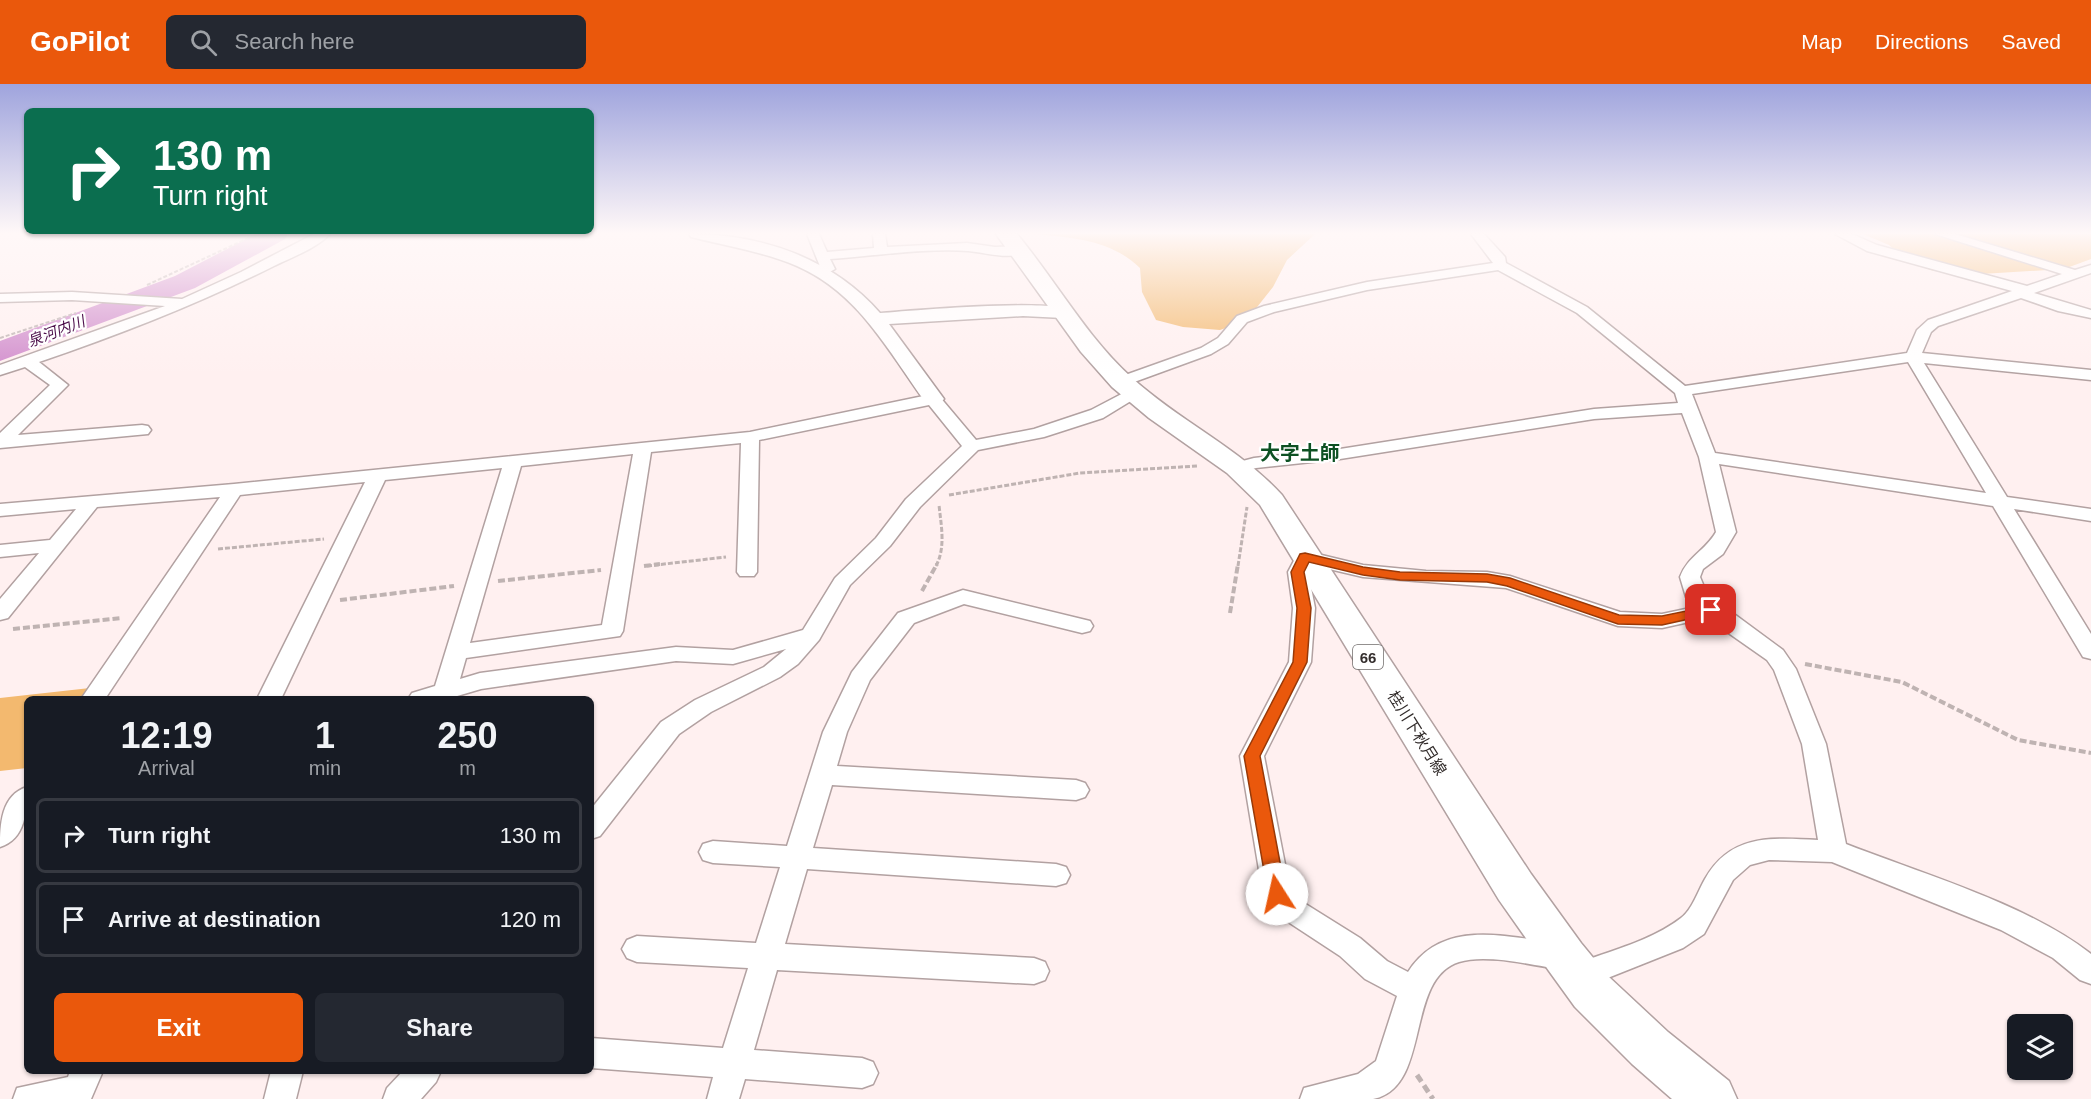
<!DOCTYPE html>
<html lang="en">
<head>
<meta charset="utf-8">
<style>
	body { margin:0; font-family:Helvetica,"Noto Sans JP",sans-serif; background:#242831; color:#f1f3f6; height:100vh; display:flex; flex-direction:column; font-size:22px; white-space:nowrap }
	* { box-sizing:border-box; margin:0 }
	p { font-size:20px; color:#9ea1a6 }
	.icon { flex:none; width:33px; height:33px; fill:none; stroke:currentColor; stroke-width:2; stroke-linecap:round; stroke-linejoin:round }
	.map { position:relative; flex:1; overflow:hidden }
	.drawer { position:absolute; left:24px; top:612px; width:570px; height:378px; display:flex; flex-direction:column; background:#171b24; border-radius:9px; box-shadow:0 2px 4px #0004 }
	.drawer>* { flex:none }
	.guide { position:absolute; left:24px; top:24px; width:570px; height:126px; border-radius:9px; box-shadow:0 2px 4px #0004; background:#0b6e4f; color:#fff; overflow:hidden }
	.controls { position:absolute; left:2007px; top:930px; display:grid; gap:12px }
	.controls a { display:grid; place-items:center; width:66px; height:66px; border-radius:9px; background:#171b24; box-shadow:0 2px 4px #0004; font-size:30px }
	.pin { position:absolute; display:grid; place-items:center; width:51px; height:51px; color:#fff; margin:-26px; border-radius:12px; box-shadow:0 3px 9px #0006 }
	.me { position:absolute; width:66px; margin:-33px; rotate:350deg; stroke-linejoin:round; filter:drop-shadow(0 0 4px #0008) }
	.turn { display:flex; align-items:center; gap:21px; height:126px; padding:0 30px; font-size:27px }
	.turn .icon { width:78px; height:78px; stroke-width:2.5 }
	.turn b { display:block; font-size:42px; line-height:51px }
	.eta { display:flex; justify-content:space-evenly; align-items:center; height:102px; text-align:center }
	.eta b { font-size:36px; font-weight:700; line-height:42px }
	.action { display:flex; gap:12px; margin-top:auto; padding:12px 30px }
	.action a { flex:1; height:69px; border-radius:9px; background:#ea580c; color:#fff; font-size:24px; font-weight:700; line-height:69px; text-align:center }
	.action a+a { background:#242831; color:#f1f3f6 }
	ul { padding:0; list-style:none }
	li { display:flex; align-items:center; gap:18px; height:75px; margin:0 12px 9px; padding:0 18px; border:3px solid #363941; border-radius:9px }
	li div { flex:1 }
	li b { display:block; font-size:22px }
	li em { font-style:normal }
	header { display:flex; align-items:center; gap:36px; box-sizing:border-box; height:84px; padding:0 30px; background:#ea580c; color:#fff }
	header strong { font-size:28px }
	nav { display:flex; gap:33px; margin-inline-start:auto; font-size:21px }
	.search { width:420px; height:54px; background:#242831; display:flex; align-items:center; gap:15px; box-sizing:border-box; padding:0 21px; border-radius:9px; color:#9ea1a6; font-size:22px }
	.map>svg:first-child { display:block }
	.green { fill:#f3b96f }
	.lines { fill:none; stroke-linecap:round; stroke-linejoin:round }
	.river { fill:#d18ccc; fill-rule:evenodd }
	.minor-casing { stroke:#b2a1a1; stroke-width:3 }
	.tertiary-casing { stroke:#b2a1a1; stroke-width:3 }
	.primary-casing { stroke:#b2a1a1; stroke-width:3 }
	.path-far3 { stroke:#bfb3b2; stroke-width:2; stroke-dasharray:4 2; stroke-linecap:butt }
	.path-far2 { stroke:#bfb3b2; stroke-width:3; stroke-dasharray:5 2; stroke-linecap:butt }
	.path-far1 { stroke:#bfb3b2; stroke-width:4; stroke-dasharray:7 3; stroke-linecap:butt }
	.path { stroke:#bfb3b2; stroke-width:5; stroke-dasharray:8 4.5; stroke-linecap:butt }
	.minor { fill:#fff; fill-rule:evenodd }
	.tertiary { fill:#fff; fill-rule:evenodd }
	.primary { fill:#fff; fill-rule:evenodd }
	.route { fill:#ea580c; stroke:#983908; stroke-width:1.5 }
	.labels { text-anchor:middle; dominant-baseline:central; stroke-width:4.5; stroke-linejoin:round; paint-order:stroke }
	.far-water-label { font-size:15px; font-style:italic; fill:#4b0e4a; stroke:#fff }
	.shield { fill:#fff; stroke:#706c6b; stroke-width:1.5 }
	.shield-label { font-size:15px; font-weight:bold; fill:#332d2c }
	.street-label { font-size:16px; fill:#332d2c; stroke:#fff }
	.quarter-label { font-size:20px; font-weight:bold; fill:#0d5123; stroke:#fff }
</style>
</head>
<body>
<header>
<strong>GoPilot</strong>
<div class="search"><svg class="icon" aria-label="search" viewBox="0 0 24 24"><circle cx="10" cy="10" r="6"/><path d="M15 15l6 6"/></svg>Search here</div>
<nav><a>Map</a><a>Directions</a><a>Saved</a></nav>
</header>
<div class="map">
<svg width="2091" height="1015" viewBox="0 0 2091 1015">
	<rect width="100%" height="100%" fill="#fff0f0"/>
	<path class="green" d="M1036,150H1315L1287,176L1273,203L1246,237L1220,246L1183,243L1156,236L1142,208L1140,184C1111,156 1075,154 1036,150Z
		M1863,150H2091V175L2064,185L1981,190L1934,187L1907,178L1889,161Z
		M90,604L83,615H27V684L0,687V614Z"/>
	<g class="lines">
		<path class="river" d="M256,150H288L285,155L195,204L0,277V257L175,192Z"/>
		<defs>
			<path id="minor" d="M314,150H330C317,164 292,173 274,182C198,220 119,251 39,278L68,301L18,351L142,341L148,342L151,346L148,350L0,364V349L50,301L25,283L0,291V281L165,222L72,216L0,218V210L72,208L182,215L241,188Z
				M807,150H819L827,168L874,164L873,150H885L887,163L967,159L995,163L1020,162L1026,166C1014,178 984,168 968,167C926,164 873,172 830,175L835,185L828,189L821,185Z
				M1471,150H1484L1505,173L1506,179L1587,223L1685,302L1907,269L1917,246L1928,236L2012,207L1867,167L1835,150H1852L1877,161L2027,202L2062,190L1935,150H1955L2075,186L2091,181V189L2034,209L2091,226V234L2058,227L2021,214L1938,242L1931,248L1922,269L2091,286V296L1924,279L2007,413L2091,425V437L2014,425L2091,550V575L2083,573L1993,422L1719,380L1736,448L1723,470L1703,485L1700,493L1707,510L1783,566L1796,585L1826,660L1846,760C1923,790 2027,820 2091,870V900L2080,896L2053,874L2001,846L1832,778L1769,776L1750,781L1733,796L1704,850L1683,864L1580,905L1569,901L1565,892L1569,884L1564,886C1535,882 1487,869 1459,878C1404,895 1432,1004 1373,1015C1350,1015 1323,1015 1300,1015L1304,1004L1358,990L1376,977L1397,912L1365,895L1340,872L1276,830L1263,810L1240,672L1289,578L1293,524L1288,488L1298,469L1305,467L1363,481L1426,487L1487,488L1510,492L1620,528L1662,530L1695,523L1686,513L1680,493C1687,473 1706,466 1716,448L1699,373L1682,329L1594,335L1340,375L1256,384L1241,388L1235,387L1232,383L1235,379L1254,374L1340,365L1594,325L1678,319L1675,309L1577,229L1498,186L1367,206L1274,228L1247,238L1228,260L1211,270L1126,301H1114L1112,298L1114,295L1201,264L1218,254L1237,232L1264,222L1367,198L1493,179ZM1908,278L1986,409L1715,369L1692,310ZM1312,481L1363,493L1506,504L1618,542L1662,544L1707,534L1767,576L1774,586L1802,660L1818,756C1772,754 1731,749 1705,795C1698,807 1692,826 1681,834C1651,857 1610,867 1575,880L1579,873L1574,864L1564,860C1509,854 1444,832 1408,888L1387,877L1360,854L1296,814L1290,806L1264,672L1311,578L1315,524L1308,488Z
				M1133,304L1141,309L1139,312L1103,334L1044,353L978,366L920,423L890,462L850,501L819,556L798,580L780,593L711,628L679,650L600,752L591,755V725L661,638L695,616L764,583L786,565L733,580L676,577L481,605L447,615H408L412,609L435,602L502,384L385,396L281,615H257L365,398L240,411L105,615H81L220,413L97,423L8,534L0,536V515L39,469L0,473V461L50,456L76,425L0,432V420L234,400L750,348L933,310L939,312L976,356L1034,345L1091,326ZM929,321L962,362L906,415L876,454L835,494L803,546L733,566L676,563L480,589L460,595L466,574L620,552L623,547L651,368L741,359L737,488L740,492H754L757,488L759,356ZM633,370L602,541L470,559L521,382Z
				M963,506L1090,537L1093,542L1090,547L1082,549L964,520L914,539L870,596L847,648L837,682L1076,696L1085,699L1089,706L1085,713L1076,716L832,701L813,764L1056,780L1066,783L1070,791L1066,799L1056,802L807,785L785,860L1034,874L1045,878L1049,887L1045,896L1034,900L777,886L754,966L862,974L873,978L878,989L873,1000L862,1004L745,995L739,1015H707L713,993L591,984V954L723,964L748,884L637,878L627,874L622,865L627,856L637,852L756,859L780,783L713,779L703,776L699,768L703,760L713,757L787,762L823,648L852,588L898,529Z
				M27,703C27,726 26,755 0,763C0,741 1,711 27,703Z
				M70,987H103L91,1015H13L17,1004L68,993Z
				M271,987H303L296,1015H264Z
				M403,987H441L436,998L421,1015H383L387,1004Z"/>
			<path id="tertiary" d="M689,150C761,150 832,174 880,229C907,227 1062,213 1072,228L1063,234L1023,232L889,240L944,315L940,319H926C888,267 859,209 797,182C764,168 727,162 691,153Z"/>
			<path id="primary" d="M996,150H1017C1056,197 1086,252 1131,293C1179,337 1238,363 1282,411L1531,790L1581,859L1609,893L1668,948L1729,997L1737,1015H1672L1632,980L1575,923L1549,887L1499,816L1260,421L1227,389L1149,334L1112,303L1081,268Z"/>
		</defs>
		<use href="#minor" class="minor-casing"/>
		<use href="#tertiary" class="tertiary-casing"/>
		<use href="#primary" class="primary-casing"/>
		<path class="path-far3" d="M147,201L257,150
			M0,254L76,229"/>
		<path class="path-far2" d="M949,411L1080,389L1197,382
			M218,465L324,455
			M647,482L726,473
			M936,482C946,463 941,441 939,421
			M1238,482L1247,423"/>
		<path class="path-far1" d="M644,482L660,480
			M498,497L601,486
			M922,507L937,480
			M340,516L454,502
			M1230,529L1238,480
			M13,545L122,534
			M1805,580L1902,598L2018,656L2091,669"/>
		<path class="path" d="M1417,991L1433,1015"/>
		<use href="#minor" class="minor"/>
		<use href="#tertiary" class="tertiary"/>
		<use href="#primary" class="primary"/>
	</g>
	<linearGradient id="sky" x2="0" y2="1"><stop stop-color="#9fa4dd"/><stop offset="0.51" stop-color="#fff8f8"/><stop offset="1" stop-color="#fff8f8" stop-opacity="0"/></linearGradient>
	<rect width="2091" height="292" fill="url(#sky)"/>
	<path class="route" d="M1305,469L1363,483L1400,488L1487,490L1510,494L1619,531L1662,532L1711,522L1718,526L1716,529L1662,541L1618,540L1507,502L1487,498L1400,496L1363,491L1309,478L1304,488L1311,524L1307,578L1260,672L1286,810L1284,815L1277,817L1271,815L1268,810L1244,672L1293,578L1297,524L1291,488L1300,470Z"/>
	<g class="labels">
		<g class="far-water-label">
			<text transform="translate(56 247) rotate(-21)">泉河内川</text>
		</g>
		<rect class="shield" x="1353" y="561" width="30" height="24" rx="4.5"/>
		<g class="shield-label">
			<text x="1368" y="573">66</text>
		</g>
		<g class="street-label">
			<text transform="translate(1417 649) rotate(58)">桂川下秋月線</text>
		</g>
		<g class="quarter-label">
			<text x="1300" y="369">大字土師</text>
		</g>
	</g>
</svg>
<div class="controls">
<a><svg class="icon" aria-label="layers" viewBox="0 0 24 24"><path d="M12 4l9 5-9 5-9-5zM3 14l9 5 9-5"/></svg></a>
</div>
<div class="pin" style="left:1711px;top:526px;background:#d93025"><svg class="icon" aria-label="arrive" viewBox="0 0 24 24"><path d="M6 21V4h12l-3 4 3 4H6"/></svg></div>
<svg class="me" style="left:1277px;top:810px" viewBox="-20 -20 40 40"><circle r="19" fill="#fff"/><path d="M0-13L10 11 0 6-10 11z" fill="#ea580c"/></svg>
<div class="guide">
<div class="turn"><svg class="icon" aria-label="right" viewBox="0 0 24 24"><path d="M7 20v-9h11M14 6l5 5-5 5"/></svg><div><b>130 m</b>Turn right</div></div>
</div>
<section class="drawer">
<div class="eta">
<div><b>12:19</b><p>Arrival</p></div>
<div><b>1</b><p>min</p></div>
<div><b>250</b><p>m</p></div>
</div>
<ul>
<li><svg class="icon" aria-label="right" viewBox="0 0 24 24"><path d="M7 20v-9h11M14 6l5 5-5 5"/></svg><div><b>Turn right</b></div><em>130 m</em></li>
<li><svg class="icon" aria-label="arrive" viewBox="0 0 24 24"><path d="M6 21V4h12l-3 4 3 4H6"/></svg><div><b>Arrive at destination</b></div><em>120 m</em></li>
</ul>
<div class="action"><a>Exit</a><a>Share</a></div>
</section>
</div>
</body>
</html>
